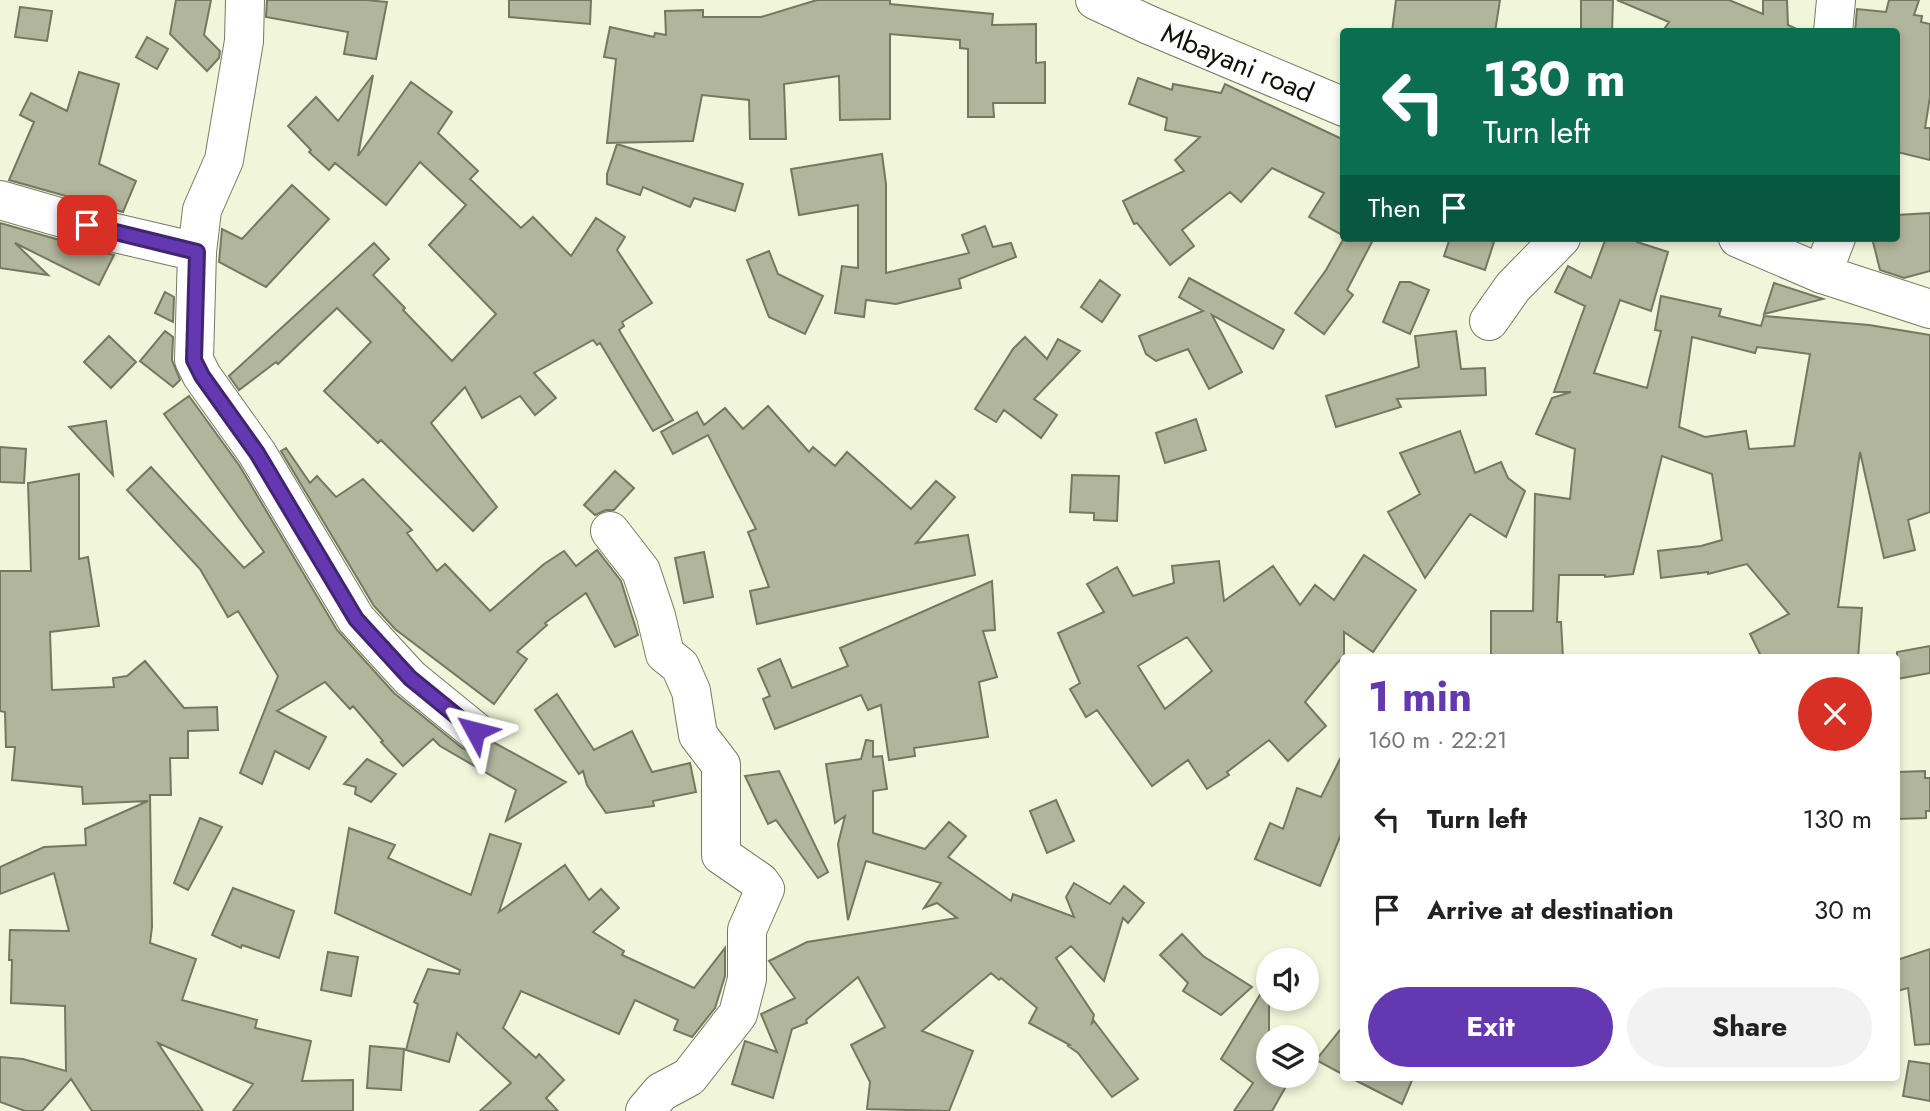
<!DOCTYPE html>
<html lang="en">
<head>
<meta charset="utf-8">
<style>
	body { margin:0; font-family:Jost,sans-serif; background:#f2f2f2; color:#222; height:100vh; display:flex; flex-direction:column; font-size:26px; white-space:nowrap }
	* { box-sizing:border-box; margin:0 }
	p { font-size:23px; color:#767676 }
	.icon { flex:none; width:38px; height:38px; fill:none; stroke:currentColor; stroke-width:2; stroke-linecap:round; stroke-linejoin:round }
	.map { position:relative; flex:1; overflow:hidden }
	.panel { position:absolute; left:1340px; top:654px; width:560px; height:427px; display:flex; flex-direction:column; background:#fff; border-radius:7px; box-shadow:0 4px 10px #0003 }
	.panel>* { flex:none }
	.top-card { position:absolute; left:1340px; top:28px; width:560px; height:214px; border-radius:7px; box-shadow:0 4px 10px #0003; background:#0b6e4f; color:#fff; overflow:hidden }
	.tools { position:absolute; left:1256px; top:948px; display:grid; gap:14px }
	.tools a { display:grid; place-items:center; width:63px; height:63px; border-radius:50%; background:#fff; box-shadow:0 4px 10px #0003; font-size:35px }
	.pin { position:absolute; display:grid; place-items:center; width:60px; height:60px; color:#fff; margin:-30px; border-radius:14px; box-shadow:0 4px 10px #0006 }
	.me { position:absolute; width:77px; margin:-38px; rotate:308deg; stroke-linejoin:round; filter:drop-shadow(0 0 5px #0008) }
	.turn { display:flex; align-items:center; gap:24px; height:147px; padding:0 28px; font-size:32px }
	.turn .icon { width:91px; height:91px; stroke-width:2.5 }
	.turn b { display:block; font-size:49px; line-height:60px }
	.then { display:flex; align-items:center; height:66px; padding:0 28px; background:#0003; gap:14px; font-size:26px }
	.round { display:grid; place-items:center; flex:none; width:74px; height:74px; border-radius:37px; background:#f2f2f2 }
	.summary { display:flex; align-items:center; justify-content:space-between; height:119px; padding:0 28px }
	h1 { font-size:42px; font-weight:700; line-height:52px; color:#6438b0 }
	.action { display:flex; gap:14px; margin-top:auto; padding:14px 28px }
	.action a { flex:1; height:80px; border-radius:42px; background:#6438b0; color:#fff; font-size:28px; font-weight:700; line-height:80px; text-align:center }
	.action a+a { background:#f2f2f2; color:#222 }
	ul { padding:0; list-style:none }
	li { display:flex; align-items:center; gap:21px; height:91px; padding:0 28px }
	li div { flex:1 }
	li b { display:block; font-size:26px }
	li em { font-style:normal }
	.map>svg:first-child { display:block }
	.building { fill:#b1b59c; stroke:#747860; stroke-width:2; fill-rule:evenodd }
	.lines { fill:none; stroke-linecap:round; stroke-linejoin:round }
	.minor-casing { stroke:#767a62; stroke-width:40 }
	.minor { stroke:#fff; stroke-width:38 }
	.route-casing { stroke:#412472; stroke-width:18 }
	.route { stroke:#6438b0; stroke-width:12 }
	.labels { text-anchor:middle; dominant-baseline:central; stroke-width:6; stroke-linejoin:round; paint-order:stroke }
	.street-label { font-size:28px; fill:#0f1108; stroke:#f1f5da }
</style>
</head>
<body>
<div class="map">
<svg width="1930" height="1111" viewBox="0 0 1930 1111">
	<rect width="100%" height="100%" fill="#f1f5da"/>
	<path class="building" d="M176,0H211L204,35L220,51L219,58L207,71L170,34Z
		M267,0H366L387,2L376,59L344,54L348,32L266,17Z
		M509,0H591L590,24L509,17Z
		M817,0H890V4L993,14L992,25L1036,24V63L1045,62V103H993L994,117H968V49L960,48V40L890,34V119L840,120L839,76L784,84L786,139H750L749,100L702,95L693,141L607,143L616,59L604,57L610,27L654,37L655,33L666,35L665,11L703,10V17H761Z
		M1396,0H1500L1495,32H1392Z
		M1581,0H1613L1612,32H1581Z
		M1617,0H1729L1763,14V0H1787L1788,25L1803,32H1662L1669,22Z
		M1889,0H1919L1914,15L1922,16L1921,22L1930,24V97L1925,128H1930V160L1897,152V32H1855L1857,9L1886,12Z
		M20,7L52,11L47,41L15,37Z
		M147,37L168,49L157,69L136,57Z
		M79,72L119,84L99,164L136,181L123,212L9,180L34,122L20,115L31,93L67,111Z
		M373,75L358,156L411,82L452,112L438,133L478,171L470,179L521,228L533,217L571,256L596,218L625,237L617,250L652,303L622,322L624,326L619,330L673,420L653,431L600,343L597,345L593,340L534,373L556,398L535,415L520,396L482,418L465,387L431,423L497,507L473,531L381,440L378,443L324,391L371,342L337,308L278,364L276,362L239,390L229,376L374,243L389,259L373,275L405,308L403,310L452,361L496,314L429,245L466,205L420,162L386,205L335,163L329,170L309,152L311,150L288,126L316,97L338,121Z
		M1138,78L1172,90L1173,84L1221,93L1225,84L1344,140V236L1309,217L1324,193L1272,168L1241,202L1230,192L1182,230L1194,246L1170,265L1137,223L1134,224L1123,201L1184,171L1175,160L1200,137L1165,130L1167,118L1129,104Z
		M617,144L743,184L735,211L694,198L690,207L643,187L640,195L607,184V174Z
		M882,154L886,184V273L969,253L962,235L985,226L993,247L1011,243L1016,257L959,279L961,288L896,304L866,300L864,317L835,313L842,266L858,268V205L799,215L791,169Z
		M292,185L329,219L266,287L219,262L222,229L242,239Z
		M1930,213V271L1904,278L1880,270L1872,238H1897V215Z
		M0,223L105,253L114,255L99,285L15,243L48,275L0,268Z
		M1344,238H1374L1347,290L1353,295L1324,334L1295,313L1326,270Z
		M1450,238H1482L1494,242L1485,270L1444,256Z
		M1606,238H1638L1637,242L1668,252L1651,311L1620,300L1594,373L1647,388L1661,331L1655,330L1661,296L1721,309L1719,316L1761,326L1764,316L1869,325L1930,335V512L1908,520L1915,550L1884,558L1860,452L1838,607L1862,608L1858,658H1762L1750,634L1789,614L1747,564L1708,574V572L1661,578L1658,551L1701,546L1722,540L1712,474L1662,456L1633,574L1605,577V575H1559L1557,622H1561L1563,658H1491V611H1533L1535,494L1570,499L1575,449L1536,434L1552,398L1571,392H1554L1585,306L1555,292L1568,266L1591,278ZM1692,337L1755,353L1757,347L1810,354L1794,446L1749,449L1746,431L1705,437L1679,427Z
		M769,251L778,274L823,296L805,334L769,317L747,260Z
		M1189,278L1284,330L1273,349L1212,315L1242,372L1209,389L1188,349L1156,361L1146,354L1139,336L1203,311L1179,297Z
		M1100,280L1120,295L1102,322L1081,307Z
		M1400,282H1410L1429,290L1410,334L1383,322Z
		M1774,283L1823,299L1764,314Z
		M165,292L174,297L173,322L155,313Z
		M165,331L173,337L172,360L180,380L173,387L140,361Z
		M1456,331L1461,369L1485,368L1486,395L1397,399L1401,407L1336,427L1326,396L1419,367L1415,336Z
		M109,336L136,362L111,388L84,362Z
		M1025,337L1047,359L1058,339L1080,351L1034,399L1057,415L1041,438L1004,410L996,422L975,409L1013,349Z
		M189,396L239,465L337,630L394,693L462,748L478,755L493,742L566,782L506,821L516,790L440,746L433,739L403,766L381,742L383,741L353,706L350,709L325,682L277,711L326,737L309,769L275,751L262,784L240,773L278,676L238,611L228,617L200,569L127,490L151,467L244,568L264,552L164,414Z
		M768,406L809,452L813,447L835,466L847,452L911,509L936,481L955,497L916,543L968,535L975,575L757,624L750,591L769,587L748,532L756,529L708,435L673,454L661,432L697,412L704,425L725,408L743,429Z
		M1196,419L1206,450L1165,463L1156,433Z
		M106,421L113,475L69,427Z
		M1460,431L1475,473L1501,462L1508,478L1525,491L1506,537L1470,514L1425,578L1388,512L1420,494L1400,453Z
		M0,447L26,449L24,483L0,482Z
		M286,448L310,483L317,476L336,497L363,479L412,530L407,533L437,571L445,564L490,611L544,564L564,551L576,566L597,550L621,581L638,635L615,647L586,593L545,623L547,625L517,652L527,659L494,704L395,629L374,606L281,451Z
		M615,471L634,488L614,510H606L595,515L584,505Z
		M79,474V559L88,557L99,626L50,632L52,690L114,687L113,678L127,676L145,661L184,708L217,707L218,730L188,731V758H170L171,795H150L152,927L150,943L196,959L182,1000L257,1020L255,1028L311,1041L302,1081L353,1080V1111H233L253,1084L158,1043L203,1111H92L71,1079L42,1111H25L0,1102V1057L23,1059L66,1071L65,1006L11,1003L12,960H9L10,930L69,931L54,873L0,894V867L44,847L86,845L85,829L148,801L83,804L82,787L12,780L15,747H6L5,712L0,711V571H31L28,483Z
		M1072,475L1119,476L1117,521L1094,520V513L1070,512Z
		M704,552L713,597L684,603L675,558Z
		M1364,555L1416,590L1373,652L1344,632V655L1305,702L1326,726L1288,761L1269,740L1227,772L1229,775L1207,789L1188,760L1152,786L1097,710L1086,717L1070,689L1080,683L1058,633L1104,612L1087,584L1117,567L1133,596L1174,583L1172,566L1219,561L1224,601L1273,566L1300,605L1315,585L1334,600ZM1187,637L1212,671L1165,709L1138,666Z
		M992,581L995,630L983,631L997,677L979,682L988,737L914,748L915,756L889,760L881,705L868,710L861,695L775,729L763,699L770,696L758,669L780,659L792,688L848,666L840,648Z
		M1930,646V673L1897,679V652Z
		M557,694L594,750L632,731L652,772L690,763L696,792L653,801L654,806L606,813L587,785L583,771L579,774L535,710Z
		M866,740L873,741V757L882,756L887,789L873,791V833L925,849L949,822L966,836L948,857L1011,901L1013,894L1074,917L1066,897L1074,883L1110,904L1124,886L1144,903L1128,923L1123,918L1104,981L1071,946L1056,958L1094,1015L1092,1023L1094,1021L1138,1079L1112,1097L1078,1053L1068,1046L1070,1045L1029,1023L1037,1008L1001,978L999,980L991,973L922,1031L973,1051L949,1111L867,1109L870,1082L851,1045L885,1027L858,977L806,1020L807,1023L792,1029L773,1098L732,1084L745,1041L777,1052L761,1014L795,998L769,961L807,942L957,918L937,903L924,908L941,883L866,861L848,920L838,844L845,816L835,823L826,764L861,759Z
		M1344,751V827L1320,886L1255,859L1270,823L1283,829L1297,788L1321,797Z
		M367,759L396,774L371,802L355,794L356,787L344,784Z
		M779,771L828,872L818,878L776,820L768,824L745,776Z
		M1925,771V778H1930V811H1926V818L1897,819V772Z
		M1056,800L1074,841L1047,853L1030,811Z
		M200,818L222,827L188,890L174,883Z
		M349,828L395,845L388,858L471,895L490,834L521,844L499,912L565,865L589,900L601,889L619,908L593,932L624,951L622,955L694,988L725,948V976L715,1008L692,1037L674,1030L678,1020L635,1000L619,1034L521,991L503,1028L536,1058L539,1054L564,1080L546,1098L558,1111H480L511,1083L457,1033L449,1062L406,1050L418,1004L414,1002L428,969L459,974L460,970L335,913Z
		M233,888L294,911L279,958L242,945L241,948L212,935Z
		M1182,934L1203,956L1252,987L1221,1015L1183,991L1188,983L1160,955Z
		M1930,949V1044L1915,1045L1908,988L1897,991V960Z
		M328,952L358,957L351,996L321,990Z
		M1269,980V1076H1292L1272,1111H1234L1253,1083L1221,1059Z
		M1344,1025V1075L1316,1060Z
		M370,1046L404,1049L401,1090L367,1088Z
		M1909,1061L1930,1064V1101L1903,1096Z
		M1351,1078H1413L1402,1104Z"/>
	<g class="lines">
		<defs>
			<g id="minor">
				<path d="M245,0L244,41L224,160L202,210L197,252L194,360L202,376L257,453L356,619L410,678L475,731"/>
				<path id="s1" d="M1095,0L1149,25L1344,107"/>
				<path d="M1833,32L1836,0"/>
				<path d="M0,200L111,232L197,252"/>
				<path d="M1738,238L1822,274L1930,309"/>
				<path d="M1822,274L1836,238"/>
				<path d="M1489,321L1513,287L1561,238"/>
				<path d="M610,531L641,571L656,616L665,654L680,666L691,691L698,735L721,765V855L760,882L765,889L747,930V979L738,1014L689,1077L661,1092L645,1111"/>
			</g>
		</defs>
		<use href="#minor" class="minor-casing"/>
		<use href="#minor" class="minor"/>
	</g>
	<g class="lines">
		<defs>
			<path id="route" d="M87,225L197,252L194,360L202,376L257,453L356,619L410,678L475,731"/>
		</defs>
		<use href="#route" class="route-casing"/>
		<use href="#route" class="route"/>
	</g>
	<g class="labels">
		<g class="street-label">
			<text stroke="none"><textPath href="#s1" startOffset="156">Mbayani road</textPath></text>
		</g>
	</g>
</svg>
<div class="tools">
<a><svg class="icon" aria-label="sound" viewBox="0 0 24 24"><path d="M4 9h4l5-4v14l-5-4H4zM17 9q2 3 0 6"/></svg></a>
<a><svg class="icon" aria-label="layers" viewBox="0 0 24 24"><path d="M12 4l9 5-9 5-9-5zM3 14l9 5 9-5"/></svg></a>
</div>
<div class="pin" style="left:87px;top:225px;background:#d93025"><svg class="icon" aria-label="arrive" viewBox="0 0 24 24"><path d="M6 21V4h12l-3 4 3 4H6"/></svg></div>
<svg class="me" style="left:475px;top:731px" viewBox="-20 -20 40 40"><path d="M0-17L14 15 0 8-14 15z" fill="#6438b0" stroke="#fff" stroke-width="4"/></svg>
<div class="top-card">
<div class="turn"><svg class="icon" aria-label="left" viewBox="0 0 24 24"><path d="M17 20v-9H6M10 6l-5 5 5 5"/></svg><div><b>130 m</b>Turn left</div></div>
<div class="then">Then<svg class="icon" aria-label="arrive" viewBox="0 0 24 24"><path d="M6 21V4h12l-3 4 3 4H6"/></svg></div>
</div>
<section class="panel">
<div class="summary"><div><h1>1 min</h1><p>160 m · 22:21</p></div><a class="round" style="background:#d93025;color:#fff"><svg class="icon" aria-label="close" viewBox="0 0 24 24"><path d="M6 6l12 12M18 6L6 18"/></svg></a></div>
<ul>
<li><svg class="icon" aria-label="left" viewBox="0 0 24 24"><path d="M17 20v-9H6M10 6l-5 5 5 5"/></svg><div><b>Turn left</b></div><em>130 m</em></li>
<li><svg class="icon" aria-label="arrive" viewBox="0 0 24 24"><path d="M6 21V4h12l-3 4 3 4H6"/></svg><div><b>Arrive at destination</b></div><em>30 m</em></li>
</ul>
<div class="action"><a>Exit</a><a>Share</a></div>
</section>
</div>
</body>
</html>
